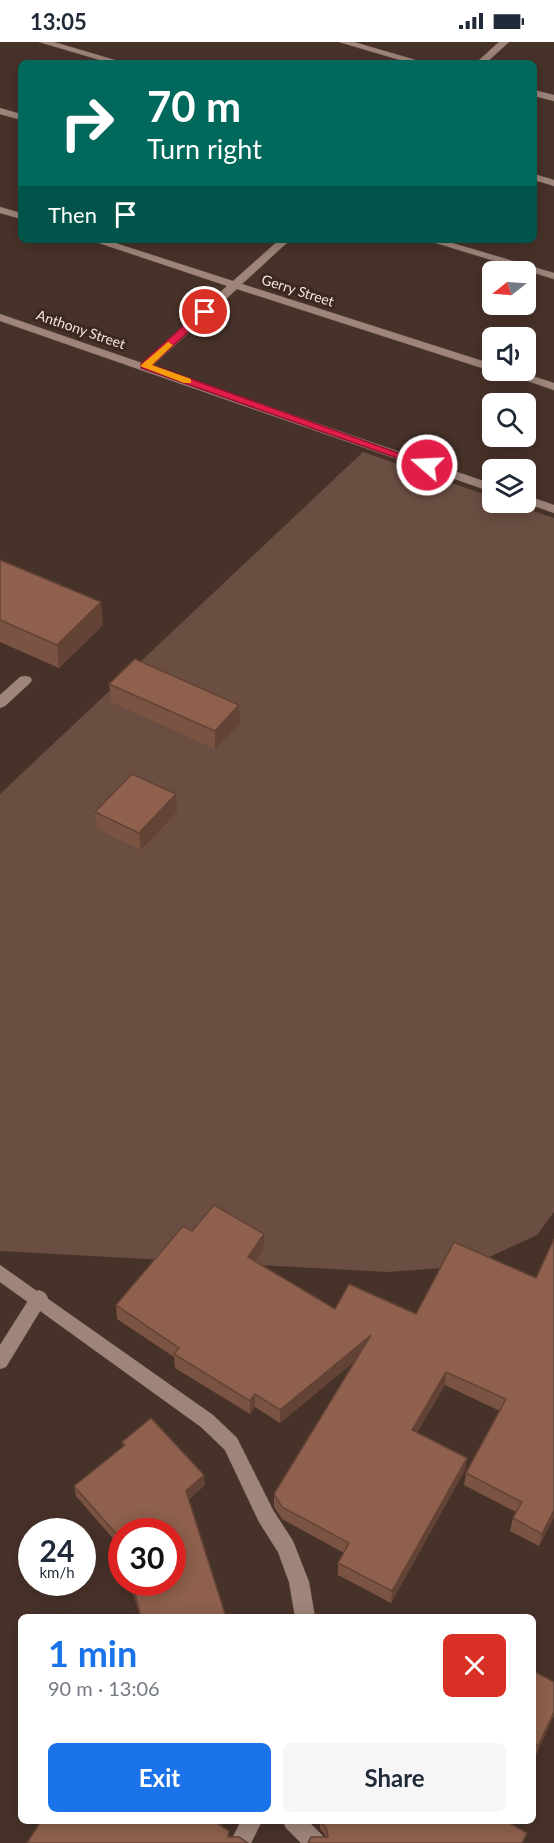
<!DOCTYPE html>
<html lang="en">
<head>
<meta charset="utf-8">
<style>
	body { margin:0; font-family:Lato,sans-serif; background:#f6f6f7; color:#1f2937; height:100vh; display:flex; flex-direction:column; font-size:22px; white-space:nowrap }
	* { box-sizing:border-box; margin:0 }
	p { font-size:20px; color:#747a83 }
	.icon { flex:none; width:33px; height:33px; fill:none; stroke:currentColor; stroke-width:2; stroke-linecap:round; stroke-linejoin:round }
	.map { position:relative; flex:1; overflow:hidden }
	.panel { position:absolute; left:18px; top:1572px; width:518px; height:210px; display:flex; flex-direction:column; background:#fff; border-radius:9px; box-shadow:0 3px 15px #0003 }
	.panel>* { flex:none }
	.banner { position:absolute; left:18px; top:18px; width:519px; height:183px; border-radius:9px; box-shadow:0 3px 15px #0003; background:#00695c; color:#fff; overflow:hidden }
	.needle { width:39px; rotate:253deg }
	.controls { position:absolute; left:482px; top:219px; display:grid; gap:12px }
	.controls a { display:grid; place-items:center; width:54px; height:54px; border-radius:9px; background:#fff; box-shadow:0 3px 15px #0003; font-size:30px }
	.speed { position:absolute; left:18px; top:1476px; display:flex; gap:12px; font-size:30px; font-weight:700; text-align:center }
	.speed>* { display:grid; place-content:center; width:78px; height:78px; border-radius:50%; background:#fff; box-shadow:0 3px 15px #0003; line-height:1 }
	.speed small { font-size:15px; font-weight:400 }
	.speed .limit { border:9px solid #d22; background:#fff; color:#111 }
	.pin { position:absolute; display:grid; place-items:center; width:51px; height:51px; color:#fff; margin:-26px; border:3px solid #fff; border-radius:50%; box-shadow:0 2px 6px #0007 }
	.me { position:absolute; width:66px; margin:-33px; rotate:289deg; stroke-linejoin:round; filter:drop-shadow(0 0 4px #0008) }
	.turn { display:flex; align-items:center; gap:21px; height:126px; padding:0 30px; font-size:27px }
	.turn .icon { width:78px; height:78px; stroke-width:2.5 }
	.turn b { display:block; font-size:42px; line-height:51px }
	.then { display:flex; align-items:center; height:57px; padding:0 30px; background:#0003; gap:12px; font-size:22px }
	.round { display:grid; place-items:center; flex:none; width:63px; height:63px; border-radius:9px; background:#f6f6f7 }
	.head { display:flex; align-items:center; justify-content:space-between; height:102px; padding:0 30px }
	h1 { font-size:36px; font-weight:700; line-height:45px; color:#1a73e8 }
	.primary-button { display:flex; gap:12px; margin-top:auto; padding:12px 30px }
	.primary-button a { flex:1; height:69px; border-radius:9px; background:#1a73e8; color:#fff; font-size:24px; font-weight:700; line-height:69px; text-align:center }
	.primary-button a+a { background:#f6f6f7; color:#1f2937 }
	.status { display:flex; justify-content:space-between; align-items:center; height:42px; padding:0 30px; background:#fff; direction:ltr }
	.status svg { height:16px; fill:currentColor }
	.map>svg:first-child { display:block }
	.green { fill:#6a4e42 }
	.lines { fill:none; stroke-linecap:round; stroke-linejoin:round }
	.service-casing { stroke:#604e46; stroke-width:1 }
	.minor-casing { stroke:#604e46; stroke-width:1 }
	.service { fill:#9e847a; fill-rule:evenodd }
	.minor { fill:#9e847a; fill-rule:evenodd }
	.wall { fill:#7a5342 }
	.shaded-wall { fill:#634336 }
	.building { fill:#8e604d; stroke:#634336; stroke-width:1.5 }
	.route { fill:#e11d48; stroke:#92132f; stroke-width:1.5 }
	.slow { fill:#f59e0b }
	.labels { text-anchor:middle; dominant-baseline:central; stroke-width:6; stroke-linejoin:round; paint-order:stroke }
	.far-street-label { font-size:14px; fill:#f1e3dd; stroke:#3d281f }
</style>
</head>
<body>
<div class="status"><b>13:05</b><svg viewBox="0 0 49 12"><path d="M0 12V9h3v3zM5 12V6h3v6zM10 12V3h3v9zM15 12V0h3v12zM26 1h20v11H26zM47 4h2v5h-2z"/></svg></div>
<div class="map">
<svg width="554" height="1801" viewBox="0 0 554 1801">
	<rect width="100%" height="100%" fill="#473229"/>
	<path class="green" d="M363,410L492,455V460L509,461L554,476V1170L537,1193L470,1224L387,1230L0,1209V752Z"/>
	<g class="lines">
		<defs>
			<path id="service" d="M25,634L30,635L32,638L30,641L5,664L0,666V653L20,635Z
				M39,1248L45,1251L48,1256L45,1261L6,1325L0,1327V1303L33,1251Z"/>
			<path id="minor" d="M39,0H54L125,21H110Z
				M339,0H354L426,21H410Z
				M499,0H509L486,21H476Z
				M534,48L554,53V59L534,54Z
				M0,66L21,72V78L0,72Z
				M534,132L554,138V144L534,138Z
				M0,165L21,171V177L0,171Z
				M90,198H106L233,239L279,198H290L242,242L492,322V328H496H488L237,247L152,324L492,442V450L0,279V272L142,321L227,244Z
				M426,198H442L554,231V237Z
				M496,328H514L554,341V348Z
				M525,453L554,463V471L523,460Z
				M0,1223L213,1373L237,1396L273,1468L293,1499L309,1540L315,1575H295L289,1540L278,1510L259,1480L225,1408L201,1385L0,1240Z
				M241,1779H262L251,1801H230Z
				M283,1779H308L323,1794L326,1801H301L286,1786Z"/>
		</defs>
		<use href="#service" class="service-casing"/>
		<use href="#minor" class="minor-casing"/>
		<use href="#service" class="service"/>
		<use href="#minor" class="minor"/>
	</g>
	<path class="wall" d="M0,518L103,583L59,626L0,600Z
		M109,642L240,681L215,707L111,660Z
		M95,770H177L141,808L97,787Z
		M192,1189L264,1206L255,1219L335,1267L416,1272L454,1200L554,1475L539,1504L510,1489L513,1476L516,1470L464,1443L466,1431L500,1369L445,1343L417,1390L467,1416L465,1428L391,1561L338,1533V1521L344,1511L282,1477L274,1465V1452L356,1318L280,1381L255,1365L250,1372L175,1326L174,1315L117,1277L116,1263Z
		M122,1400L205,1443L189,1457L226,1575H140L130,1540H172L122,1490V1507L76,1454L74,1444L123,1406Z
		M532,1628L554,1673L536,1713L532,1711Z
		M320,1779L527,1791L523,1801H308L326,1795L325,1793L320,1787Z"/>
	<path class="shaded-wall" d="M101,560L103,583L59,626L57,603Z
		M239,663L240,681L215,707V689Z
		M176,752L177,770L141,808L139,791Z
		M264,1192V1206L248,1229V1215Z
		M371,1293L370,1306L280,1381V1368Z
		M446,1330L445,1343L411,1401L412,1388Z
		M255,1352V1365L250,1372V1359Z
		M467,1416L465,1428L391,1561L392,1549Z
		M204,1433L205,1443L187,1458L186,1449Z
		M554,1468V1475L539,1504L542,1492Z
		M554,1670V1673L536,1713L538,1704Z
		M220,1779H225L218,1790V1782Z"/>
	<path class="building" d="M0,518L101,560L57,603L0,578Z
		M135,617L239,663L215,689L109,642Z
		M132,732L176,752L139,791L95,770Z
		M214,1163L264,1192L248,1215L335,1267L349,1242L416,1272L454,1200L536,1236L554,1197V1468L542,1492L513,1476L522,1460L466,1431L506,1357L446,1330L412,1388L467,1416L392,1549L338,1521L349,1501L282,1465L274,1452L371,1293L280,1368L255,1352L250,1359L174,1312L179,1306L116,1263L183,1184L192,1189Z
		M151,1376L204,1433L186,1449L226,1575H141L132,1540H172V1490H122V1502L120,1496L74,1444L125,1403L122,1400Z
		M532,1628L554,1640V1670L538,1704L532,1701Z
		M41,1779H220L218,1782L229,1789L228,1795H239L248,1801H27Z
		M320,1779H506L527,1791L522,1801H308L311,1795H328L326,1785Z"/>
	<path class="route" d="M201,268L210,270L152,323L432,423L423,425L141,326V322Z"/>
	<path class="slow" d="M168,300L173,303L152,323L191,337V341H184L140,324Z"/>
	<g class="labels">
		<g class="far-street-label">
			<text transform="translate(298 248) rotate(18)">Gerry Street</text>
			<text transform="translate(81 287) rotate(19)">Anthony Street</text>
		</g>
	</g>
</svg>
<div class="controls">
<a><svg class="needle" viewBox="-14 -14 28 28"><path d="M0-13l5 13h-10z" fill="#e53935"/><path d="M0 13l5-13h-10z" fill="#747a83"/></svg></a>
<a><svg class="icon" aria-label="sound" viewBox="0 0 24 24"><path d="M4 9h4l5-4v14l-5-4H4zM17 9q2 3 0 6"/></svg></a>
<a><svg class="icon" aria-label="search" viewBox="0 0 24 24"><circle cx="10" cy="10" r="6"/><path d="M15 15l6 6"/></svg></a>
<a><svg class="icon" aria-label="layers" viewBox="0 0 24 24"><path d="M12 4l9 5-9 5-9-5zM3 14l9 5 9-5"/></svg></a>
</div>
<div class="speed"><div>24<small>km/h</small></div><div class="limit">30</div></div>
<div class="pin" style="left:205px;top:270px;background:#d93025"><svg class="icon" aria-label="arrive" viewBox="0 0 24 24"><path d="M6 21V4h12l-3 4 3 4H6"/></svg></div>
<svg class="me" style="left:427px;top:423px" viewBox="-20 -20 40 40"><circle r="17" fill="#e11d48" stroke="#fff" stroke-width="3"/><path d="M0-11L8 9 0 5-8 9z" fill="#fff"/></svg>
<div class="banner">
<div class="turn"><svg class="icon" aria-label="right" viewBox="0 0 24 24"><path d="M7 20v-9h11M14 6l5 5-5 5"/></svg><div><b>70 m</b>Turn right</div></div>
<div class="then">Then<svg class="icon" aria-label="arrive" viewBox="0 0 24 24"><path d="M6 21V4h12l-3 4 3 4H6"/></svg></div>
</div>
<section class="panel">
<div class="head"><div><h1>1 min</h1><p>90 m · 13:06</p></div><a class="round" style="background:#d93025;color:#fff"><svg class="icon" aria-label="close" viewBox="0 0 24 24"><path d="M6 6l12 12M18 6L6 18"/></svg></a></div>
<div class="primary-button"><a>Exit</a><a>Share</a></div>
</section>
</div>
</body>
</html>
